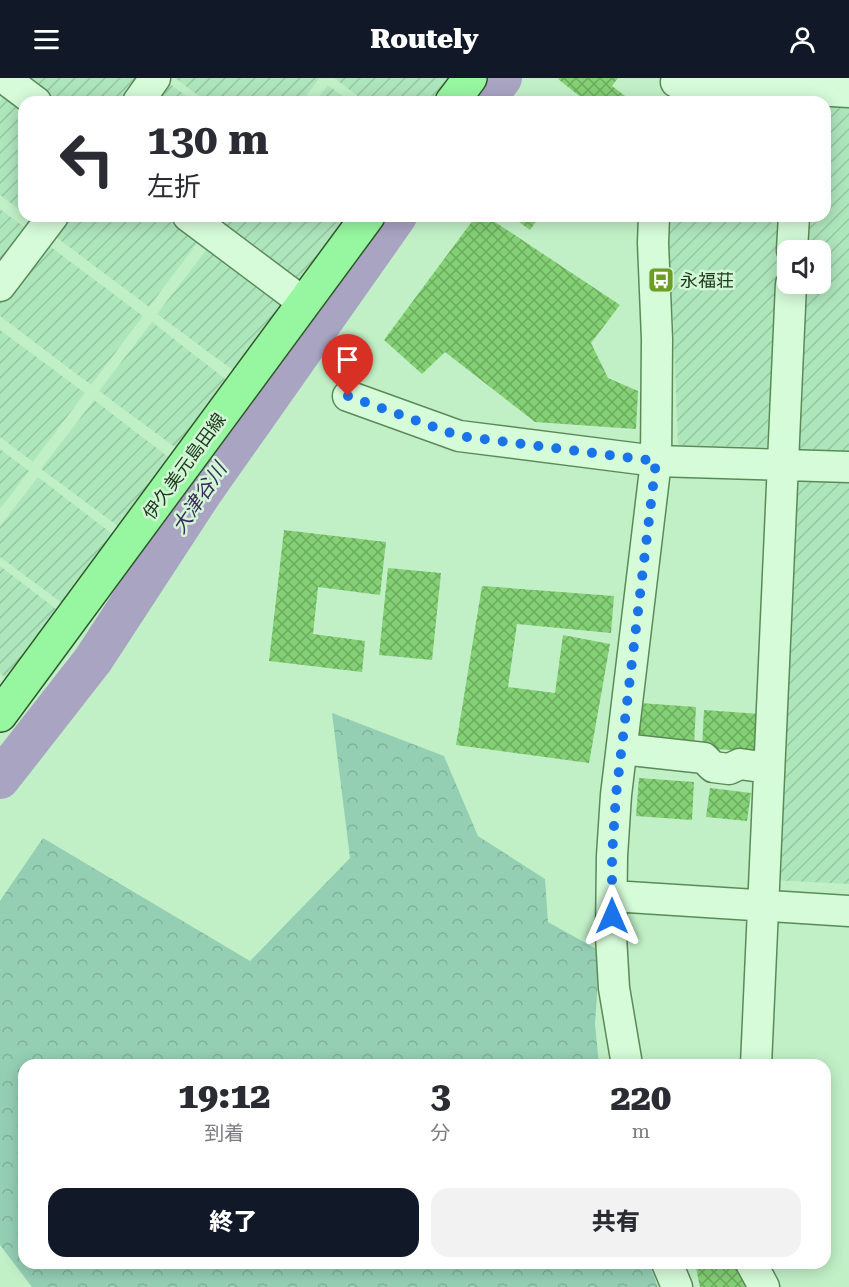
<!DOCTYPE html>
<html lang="ja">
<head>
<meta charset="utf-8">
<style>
	body { margin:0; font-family:"Roboto Serif","Noto Sans JP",serif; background:#f2f2f3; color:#2b2b33; height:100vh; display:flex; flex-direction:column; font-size:22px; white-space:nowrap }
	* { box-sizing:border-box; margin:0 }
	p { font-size:20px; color:#7c7c81 }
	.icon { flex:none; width:33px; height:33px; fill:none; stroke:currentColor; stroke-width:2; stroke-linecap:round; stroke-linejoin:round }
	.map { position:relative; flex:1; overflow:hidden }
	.drawer { position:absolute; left:18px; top:981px; width:813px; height:210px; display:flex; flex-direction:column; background:#fff; border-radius:18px; box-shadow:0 3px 15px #0003 }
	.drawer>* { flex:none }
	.hud { position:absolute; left:18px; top:18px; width:813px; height:126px; border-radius:18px; box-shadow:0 3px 15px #0003; background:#fff; color:#2b2b33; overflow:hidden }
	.fabs { position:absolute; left:777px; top:162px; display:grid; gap:12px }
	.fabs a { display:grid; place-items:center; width:54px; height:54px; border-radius:12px; background:#fff; box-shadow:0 3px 15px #0003; font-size:30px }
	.pin { position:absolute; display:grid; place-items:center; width:51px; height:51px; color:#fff; margin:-62px -26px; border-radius:50% 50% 50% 0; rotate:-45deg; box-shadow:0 0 6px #0007 }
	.pin .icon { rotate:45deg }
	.me { position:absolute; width:66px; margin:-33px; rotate:0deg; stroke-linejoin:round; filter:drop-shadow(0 0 4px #0008) }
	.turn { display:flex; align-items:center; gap:21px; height:126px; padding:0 30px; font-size:27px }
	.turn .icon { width:78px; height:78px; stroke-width:2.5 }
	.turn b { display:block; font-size:42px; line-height:51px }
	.eta { display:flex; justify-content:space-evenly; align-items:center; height:102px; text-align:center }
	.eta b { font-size:36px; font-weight:800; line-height:42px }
	.primary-button { display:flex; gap:12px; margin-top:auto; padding:12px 30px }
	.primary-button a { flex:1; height:69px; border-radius:18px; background:#111827; color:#fff; font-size:24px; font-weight:800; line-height:69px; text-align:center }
	.primary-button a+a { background:#f2f2f3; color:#2b2b33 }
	header { display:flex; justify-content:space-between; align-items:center; height:78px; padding:0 30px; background:#111827; color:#fff; font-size:27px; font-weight:800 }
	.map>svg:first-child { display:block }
	.farmland { fill:url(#farmland-furrows) }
	.forest { fill:url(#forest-crowns) }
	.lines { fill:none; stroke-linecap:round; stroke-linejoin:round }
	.river { stroke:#a8a4c2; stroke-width:40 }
	.building { fill:url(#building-cross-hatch) }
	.minor-casing { stroke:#5a8b57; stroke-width:33 }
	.major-casing { stroke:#31582c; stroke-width:36 }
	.minor { stroke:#d5fbd9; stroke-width:30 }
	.major { stroke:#97f6a0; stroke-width:33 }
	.route { stroke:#1a73e8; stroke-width:10; stroke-dasharray:0 18 }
	.labels { text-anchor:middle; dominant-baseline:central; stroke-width:5; stroke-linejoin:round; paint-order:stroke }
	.poi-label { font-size:18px; fill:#203a1d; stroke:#d1f7d6; text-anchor:start }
	.street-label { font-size:18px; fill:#203a1d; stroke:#d1f7d6 }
	.water-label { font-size:20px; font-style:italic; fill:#3c2b5a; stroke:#d1f7d6 }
</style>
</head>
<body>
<header><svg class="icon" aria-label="menu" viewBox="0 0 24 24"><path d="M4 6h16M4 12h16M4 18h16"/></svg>Routely<svg class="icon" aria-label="person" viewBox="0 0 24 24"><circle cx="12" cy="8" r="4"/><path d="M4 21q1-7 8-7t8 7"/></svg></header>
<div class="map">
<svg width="849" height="1209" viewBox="0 0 849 1209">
	<defs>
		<pattern id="farmland-furrows" width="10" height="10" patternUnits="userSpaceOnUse" patternTransform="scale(1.5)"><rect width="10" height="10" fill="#aee6bc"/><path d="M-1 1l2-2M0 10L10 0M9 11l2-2" fill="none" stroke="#95c6a1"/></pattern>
		<pattern id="forest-crowns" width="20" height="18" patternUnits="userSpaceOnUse" patternTransform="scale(1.5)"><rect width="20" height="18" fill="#94cfb4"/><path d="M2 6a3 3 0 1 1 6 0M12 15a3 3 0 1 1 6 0" fill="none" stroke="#7fb29a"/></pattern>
		<pattern id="building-cross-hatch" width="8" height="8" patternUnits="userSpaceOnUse" patternTransform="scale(1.5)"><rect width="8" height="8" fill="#84d175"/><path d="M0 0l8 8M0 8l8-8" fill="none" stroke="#6cab5f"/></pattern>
	</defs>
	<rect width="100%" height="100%" fill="#c1f0c7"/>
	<path class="farmland" d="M19,0H162L194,24H51Z
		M175,0H318L319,1L301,24H207Z
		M334,0H460L441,24H366Z
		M328,7L350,24H315Z
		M6,15L24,28V135L0,117V23Z
		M825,28L849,30V376L794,374L801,206H820V172H803L804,138H825Z
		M0,131L143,238L91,307L0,238Z
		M28,138H171L201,160L149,229Z
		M229,138H345L353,144L301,211L219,151Z
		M669,138H779L767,369L678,367L673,237L666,154Z
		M210,167L291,229L238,296L157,236Z
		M152,244L233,307L180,373L99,313Z
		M0,252L85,315L33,384L0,359Z
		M94,322L175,384L122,451L41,391Z
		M0,371L29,393L0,431Z
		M792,398L849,401V806L773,802Z
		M38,399L119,461L66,528L0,479V448Z
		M0,488L64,537L11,604L0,595Z"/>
	<path class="forest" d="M332,635L444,678L478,758L545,801L548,844L600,873L595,946L599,987H24V1185H649L658,1209H32L0,1167V823L43,760L250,883L350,780Z"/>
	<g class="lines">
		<path class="river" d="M484,24L502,0
			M0,701L93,582L202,415L397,138"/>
	</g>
	<path class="building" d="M559,0H618L612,8L633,24H587L558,1Z
		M476,138H486L620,227L591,265L608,300L638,313L636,351L535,344L445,274L422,296L384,262Z
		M511,138H540L530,152Z
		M284,452L386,464L380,517L318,509L313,556L365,563L362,594L269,583Z
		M388,490L441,495L432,582L379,577Z
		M482,508L614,518L611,555L517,546L508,609L555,615L563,557L610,566L589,685L456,667Z
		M640,625L696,629L694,667L638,663Z
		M704,632L760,636L757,674L702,670Z
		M639,700L694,704L692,742L636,738Z
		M710,710L751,715L747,743L706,739Z
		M695,1185H741L754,1209H700Z"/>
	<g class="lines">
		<defs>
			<path id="minor" d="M4,0L36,24
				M676,4L849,14
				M138,24L155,0
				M188,138L304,225
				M792,172L794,138
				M0,208L53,138
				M348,318L459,358L656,383L849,389
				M622,671L704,680L713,689L729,691L740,686L769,690
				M612,818L849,833
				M627,987L614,910L611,858L612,778L616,717L656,383L657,261L653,165L654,138
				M756,987L791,206
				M667,1185L677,1209
				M751,1185L764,1209"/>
			<path id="major" d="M452,24L470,0
				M0,637L368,138"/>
		</defs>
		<use href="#minor" class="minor-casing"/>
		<use href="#major" class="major-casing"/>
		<use href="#minor" class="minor"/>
		<use href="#major" class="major"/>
	</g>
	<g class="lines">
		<path class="route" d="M348,318L459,358L656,383L616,717L612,778V838"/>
	</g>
	<defs>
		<symbol id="bus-square" viewBox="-11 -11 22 22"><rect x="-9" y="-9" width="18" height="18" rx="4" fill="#6c9d24" stroke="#d1f7d6"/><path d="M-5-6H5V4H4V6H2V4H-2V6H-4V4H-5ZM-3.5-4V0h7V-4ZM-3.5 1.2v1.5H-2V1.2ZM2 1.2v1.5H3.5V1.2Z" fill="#fff"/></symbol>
	</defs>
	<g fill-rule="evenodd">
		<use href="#bus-square" x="646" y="187" width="30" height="30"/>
	</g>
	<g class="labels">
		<g class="poi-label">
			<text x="680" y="202">永福荘</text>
		</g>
		<g class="street-label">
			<text transform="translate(184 388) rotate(-54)">伊久美元島田線</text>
		</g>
		<g class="water-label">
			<text transform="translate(199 420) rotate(-56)">大津谷川</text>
		</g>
	</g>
</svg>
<div class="fabs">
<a><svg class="icon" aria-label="sound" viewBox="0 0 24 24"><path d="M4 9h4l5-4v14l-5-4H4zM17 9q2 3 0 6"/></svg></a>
</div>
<div class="pin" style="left:348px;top:318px;background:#d93025"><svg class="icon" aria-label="arrive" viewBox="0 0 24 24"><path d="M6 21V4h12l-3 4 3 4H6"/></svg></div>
<svg class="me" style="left:612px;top:838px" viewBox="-20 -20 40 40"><path d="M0-17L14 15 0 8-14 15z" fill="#1a73e8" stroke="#fff" stroke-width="4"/></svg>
<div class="hud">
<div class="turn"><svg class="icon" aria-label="left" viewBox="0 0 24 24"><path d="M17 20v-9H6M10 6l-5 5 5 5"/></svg><div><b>130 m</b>左折</div></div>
</div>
<section class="drawer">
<div class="eta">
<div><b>19:12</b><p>到着</p></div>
<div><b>3</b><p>分</p></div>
<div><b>220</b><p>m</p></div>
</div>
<div class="primary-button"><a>終了</a><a>共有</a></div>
</section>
</div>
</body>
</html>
